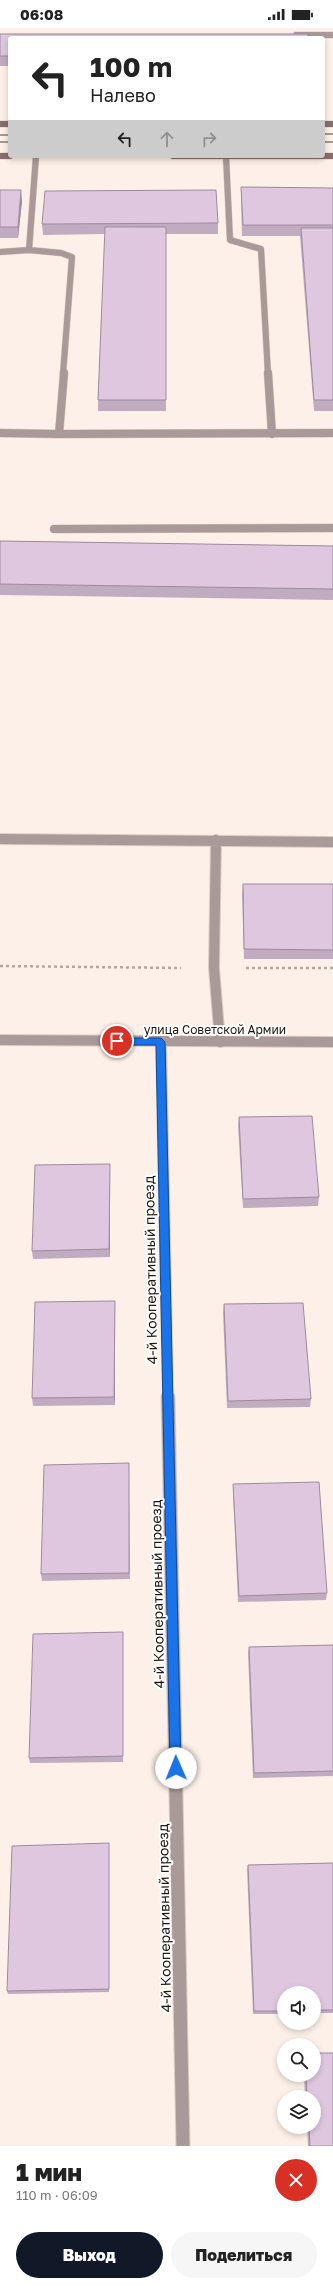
<!DOCTYPE html>
<html lang="ru">
<head>
<meta charset="utf-8">
<style>
	body { margin:0; font-family:"Golos Text",sans-serif; background:#f6f6f6; color:#222; height:100vh; display:flex; flex-direction:column; font-size:15px; white-space:nowrap }
	* { box-sizing:border-box; margin:0 }
	p { font-size:13px; color:#767676 }
	.icon { flex:none; width:22px; height:22px; fill:none; stroke:currentColor; stroke-width:2; stroke-linecap:round; stroke-linejoin:round }
	.map { position:relative; height:2118px; overflow:hidden }
	.side { display:flex; flex-direction:column; background:#fff; flex:1 }
	.side>* { flex:none }
	.banner { position:absolute; left:8px; top:8px; width:317px; height:122px; border-radius:4px; box-shadow:0 2px 6px #0003; background:#fff; color:#222; overflow:hidden }
	.controls { position:absolute; left:277px; top:1958px; display:grid; gap:8px }
	.controls a { display:grid; place-items:center; width:44px; height:44px; border-radius:50%; background:#fff; box-shadow:0 2px 6px #0003; font-size:20px }
	.pin { position:absolute; display:grid; place-items:center; width:34px; height:34px; color:#fff; margin:-17px; border:2px solid #fff; border-radius:50%; box-shadow:0 1px 4px #0007 }
	.me { position:absolute; width:44px; margin:-22px; rotate:359deg; stroke-linejoin:round; filter:drop-shadow(0 0 3px #0008) }
	.turn { display:flex; align-items:center; gap:14px; height:84px; padding:0 16px; font-size:18px }
	.turn .icon { width:52px; height:52px; stroke-width:2.5 }
	.turn b { display:block; font-size:28px; line-height:34px }
	.lanes { display:flex; align-items:center; height:38px; padding:0 16px; background:#0003; justify-content:center; gap:20px; direction:ltr }
	.lanes .off { opacity:.35 }
	.round { display:grid; place-items:center; flex:none; width:42px; height:42px; border-radius:21px; background:#f6f6f6 }
	.overview { display:flex; align-items:center; justify-content:space-between; height:68px; padding:0 16px }
	h1 { font-size:24px; font-weight:800; line-height:30px }
	.button { display:flex; gap:8px; margin-top:auto; padding:8px 16px }
	.button a { flex:1; height:46px; border-radius:24px; background:#111827; color:#fff; font-size:16px; font-weight:800; line-height:46px; text-align:center }
	.button a+a { background:#f6f6f6; color:#222 }
	.status { display:flex; justify-content:space-between; align-items:center; height:28px; padding:0 20px; background:#fff; direction:ltr }
	.status svg { height:11px; fill:currentColor }
	.map>svg:first-child { display:block }
	.lines { fill:none; stroke-linecap:round; stroke-linejoin:round }
	.service-far2-casing { stroke:#d9cdc5; stroke-width:7 }
	.service-far1-casing { stroke:#d9cdc5; stroke-width:9 }
	.service-casing { stroke:#d9cdc5; stroke-width:12 }
	.minor-far1-casing { stroke:#d9cdc5; stroke-width:12 }
	.minor-casing { stroke:#d9cdc5; stroke-width:15 }
	.tertiary-casing { stroke:#d9cdc5; stroke-width:12 }
	.secondary-casing { stroke:#d9cdc5; stroke-width:7 }
	.path { stroke:#b2a69f; stroke-width:2.5; stroke-dasharray:3 3; stroke-linecap:butt }
	.service-far2 { stroke:#a99; stroke-width:6 }
	.service-far1 { stroke:#a99; stroke-width:8 }
	.service { stroke:#a99; stroke-width:10 }
	.minor-far1 { stroke:#a99; stroke-width:10 }
	.minor { stroke:#a99; stroke-width:13 }
	.tertiary { stroke:#a99; stroke-width:10 }
	.secondary { stroke:#866f6e; stroke-width:6 }
	.tram { stroke:#4e433b; stroke-width:1 }
	.wall { fill:#c1abc1 }
	.shaded-wall { fill:#9d8b9d }
	.building { fill:#e0c7e0; stroke:#9d8b9d }
	.route { fill:#1a73e8; stroke:#114b97 }
	.labels { text-anchor:middle; dominant-baseline:central; stroke-width:4; stroke-linejoin:round; paint-order:stroke }
	.street-label { font-size:12px; fill:#221710; stroke:#fff }
	.near-street-label { font-size:14px; fill:#221710; stroke:#fff }
</style>
</head>
<body>
<div class="status"><b>06:08</b><svg viewBox="0 0 49 12"><path d="M0 12V9h3v3zM5 12V6h3v6zM10 12V3h3v9zM15 12V0h3v12zM26 1h20v11H26zM47 4h2v5h-2z"/></svg></div>
<div class="map">
<svg width="333" height="2118" viewBox="0 0 333 2118">
	<rect width="100%" height="100%" fill="#fcf0e8"/>
	<g class="lines">
		<defs>
			<path id="service-far2" d="M296,7H333
				M36,128L29,222L61,225L72,229L63,346
				M226,128L230,212L261,221L268,346
				M0,224L29,222"/>
			<path id="service-far1" d="M64,345L59,406L333,405
				M268,345L272,406
				M0,405L59,406
				M54,501L333,500"/>
			<path id="service" d="M0,811L333,814
				M216,812L214,940L220,1014"/>
			<path id="minor-far1" d="M161,1014L168,1370"/>
			<path id="minor" d="M168,1369L183,2118"/>
			<path id="tertiary" d="M0,1012L333,1014"/>
			<path id="secondary" d="M0,96H10
				M323,96H333
				M0,128H10
				M173,128H333"/>
		</defs>
		<use href="#service-far2" class="service-far2-casing"/>
		<use href="#service-far1" class="service-far1-casing"/>
		<use href="#service" class="service-casing"/>
		<use href="#minor-far1" class="minor-far1-casing"/>
		<use href="#minor" class="minor-casing"/>
		<use href="#tertiary" class="tertiary-casing"/>
		<use href="#secondary" class="secondary-casing"/>
		<path class="path" d="M0,938L181,940
			M246,940H333"/>
		<use href="#service-far2" class="service-far2"/>
		<use href="#service-far1" class="service-far1"/>
		<use href="#service" class="service"/>
		<use href="#minor-far1" class="minor-far1"/>
		<use href="#minor" class="minor"/>
		<use href="#tertiary" class="tertiary"/>
		<use href="#secondary" class="secondary"/>
		<path class="tram" d="M323,106H333
			M0,107H10
			M0,114H10
			M323,114H333"/>
	</g>
	<path class="wall" d="M0,6L10,10V38H0Z
		M241,159L333,160V383H314L300,208H242L241,170Z
		M0,162L22,173L18,210H0Z
		M218,195V206H166V383H98V372L105,206L43,207L42,196Z
		M0,513L333,518V572L0,567Z
		M243,856H333V931H244L242,866Z
		M239,1089L319,1169L318,1178L243,1180L238,1098Z
		M110,1144V1229L33,1231L32,1223Z
		M224,1276L311,1371L310,1379L227,1380L223,1285Z
		M115,1281V1377L33,1378L32,1370Z
		M129,1435L130,1551L42,1553L41,1546Z
		M233,1456L327,1565L326,1572L238,1574L233,1463Z
		M123,1604V1734L30,1735L29,1730Z
		M333,1617V1748L253,1750L248,1625L249,1619Z
		M109,1815V1964L8,1966L7,1963Z
		M333,1835V1985H314V1965H284V1986H253L247,1841L248,1837Z
		M304,2047H314L333,2118H308L307,2099H314V2069H305Z"/>
	<path class="shaded-wall" d="M21,162L22,173L18,210V199Z
		M110,1136V1229L109,1221Z
		M115,1273V1377L114,1369Z"/>
	<path class="building" d="M0,6H308V10H10V28H0Z
		M241,159L333,160V197H243Z
		M0,162H21L18,199H0Z
		M216,162L218,195L42,196L45,163Z
		M105,199H166V372H98Z
		M301,200H333V372H314Z
		M0,513L333,518V561L0,556Z
		M243,856H333V922L244,921Z
		M312,1088L319,1169L243,1171L239,1089Z
		M110,1136L109,1221L32,1223L35,1137Z
		M115,1273L114,1369L32,1370L35,1274Z
		M303,1275L311,1371L228,1373L224,1276Z
		M129,1435V1545L41,1546L44,1437Z
		M319,1454L327,1565L239,1568L233,1456Z
		M123,1604V1728L29,1730L33,1606Z
		M333,1617V1743L254,1745L249,1619Z
		M109,1815V1961L7,1963L12,1818Z
		M333,1835V1982H314V1965H284V1983H254L248,1837Z
		M314,2025H333V2118H310L309,2099H314V2069H307L306,2047H314Z"/>
	<path class="route" d="M117,1010H161L165,1014L181,1740L180,1744L176,1745L171,1744L170,1740L156,1017H117L112,1013Z"/>
	<g class="labels">
		<g class="street-label">
			<text x="215" y="1001">улица Советской Армии</text>
		</g>
		<g class="near-street-label">
			<text transform="translate(150 1242) rotate(-91)">4-й Кооперативный проезд</text>
			<text transform="translate(157 1566) rotate(-91)">4-й Кооперативный проезд</text>
			<text transform="translate(164 1890) rotate(-91)">4-й Кооперативный проезд</text>
		</g>
	</g>
</svg>
<div class="controls">
<a><svg class="icon" aria-label="sound" viewBox="0 0 24 24"><path d="M4 9h4l5-4v14l-5-4H4zM17 9q2 3 0 6"/></svg></a>
<a><svg class="icon" aria-label="search" viewBox="0 0 24 24"><circle cx="10" cy="10" r="6"/><path d="M15 15l6 6"/></svg></a>
<a><svg class="icon" aria-label="layers" viewBox="0 0 24 24"><path d="M12 4l9 5-9 5-9-5zM3 14l9 5 9-5"/></svg></a>
</div>
<div class="pin" style="left:117px;top:1013px;background:#d93025"><svg class="icon" aria-label="arrive" viewBox="0 0 24 24"><path d="M6 21V4h12l-3 4 3 4H6"/></svg></div>
<svg class="me" style="left:176px;top:1740px" viewBox="-20 -20 40 40"><circle r="19" fill="#fff"/><path d="M0-13L10 11 0 6-10 11z" fill="#1a73e8"/></svg>
<div class="banner">
<div class="turn"><svg class="icon" aria-label="left" viewBox="0 0 24 24"><path d="M17 20v-9H6M10 6l-5 5 5 5"/></svg><div><b>100 m</b>Налево</div></div>
<div class="lanes"><svg class="icon" aria-label="left" viewBox="0 0 24 24"><path d="M17 20v-9H6M10 6l-5 5 5 5"/></svg><svg class="icon off" aria-label="ahead" viewBox="0 0 24 24"><path d="M12 20V5M6 11l6-6 6 6"/></svg><svg class="icon off" aria-label="right" viewBox="0 0 24 24"><path d="M7 20v-9h11M14 6l5 5-5 5"/></svg></div>
</div>
</div>
<section class="side">
<div class="overview"><div><h1>1 мин</h1><p>110 m · 06:09</p></div><a class="round" style="background:#d93025;color:#fff"><svg class="icon" aria-label="close" viewBox="0 0 24 24"><path d="M6 6l12 12M18 6L6 18"/></svg></a></div>
<div class="button"><a>Выход</a><a>Поделиться</a></div>
</section>
</body>
</html>
